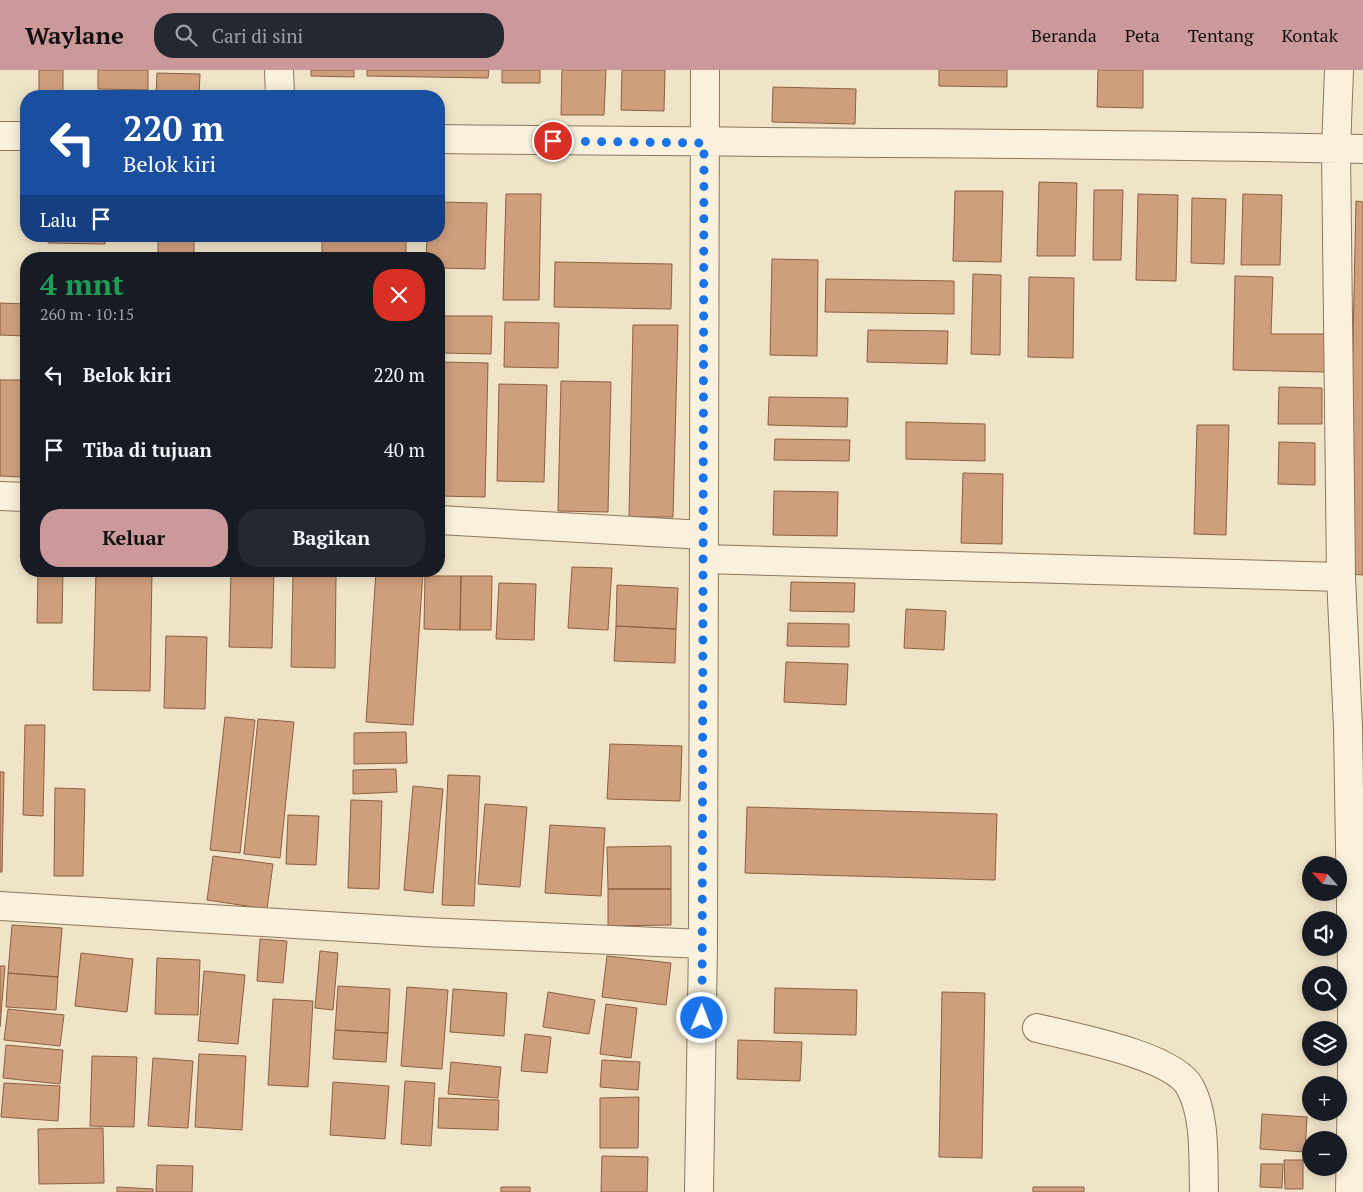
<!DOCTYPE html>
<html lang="id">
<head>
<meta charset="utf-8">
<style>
	body { margin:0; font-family:"PT Serif",serif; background:#242831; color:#f1f3f6; height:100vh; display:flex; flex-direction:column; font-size:19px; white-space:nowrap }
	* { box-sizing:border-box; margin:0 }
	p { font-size:16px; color:#9ea1a6 }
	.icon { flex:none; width:28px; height:28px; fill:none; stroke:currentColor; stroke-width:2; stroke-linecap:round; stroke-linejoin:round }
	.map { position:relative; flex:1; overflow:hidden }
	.sheet { position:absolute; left:20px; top:182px; width:425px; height:325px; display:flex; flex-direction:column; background:#171b24; border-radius:20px; box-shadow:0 2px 12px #0003 }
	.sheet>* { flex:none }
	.guide { position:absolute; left:20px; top:20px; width:425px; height:152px; border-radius:20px; box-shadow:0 2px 12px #0003; background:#1a4fa0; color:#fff; overflow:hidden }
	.needle { width:32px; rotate:297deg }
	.tools { position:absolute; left:1302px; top:786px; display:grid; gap:10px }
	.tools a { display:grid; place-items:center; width:45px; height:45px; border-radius:50%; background:#171b24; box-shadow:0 2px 12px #0003; font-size:25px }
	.pin { position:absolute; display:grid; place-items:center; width:42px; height:42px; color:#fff; margin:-21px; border:2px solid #fff; border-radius:50%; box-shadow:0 1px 5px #0007 }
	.me { position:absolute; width:55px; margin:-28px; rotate:1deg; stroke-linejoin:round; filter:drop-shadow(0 0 4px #0008) }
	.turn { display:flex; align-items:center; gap:18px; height:105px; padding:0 20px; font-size:22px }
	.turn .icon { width:65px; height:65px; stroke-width:2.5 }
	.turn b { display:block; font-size:35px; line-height:42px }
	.then { display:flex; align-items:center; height:48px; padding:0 20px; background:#0003; gap:10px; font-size:19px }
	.round { display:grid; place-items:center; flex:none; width:52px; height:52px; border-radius:20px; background:#242831 }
	.summary { display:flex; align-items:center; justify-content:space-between; height:85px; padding:0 20px }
	h1 { font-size:30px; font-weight:700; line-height:38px; color:#1e9e55 }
	.primary-button { display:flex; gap:10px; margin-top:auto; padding:10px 20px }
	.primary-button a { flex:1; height:58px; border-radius:20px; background:#cc999b; color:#111; font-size:20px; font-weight:700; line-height:58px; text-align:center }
	.primary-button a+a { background:#242831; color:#f1f3f6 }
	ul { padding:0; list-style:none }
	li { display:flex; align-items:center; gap:15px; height:75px; padding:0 20px }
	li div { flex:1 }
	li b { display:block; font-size:19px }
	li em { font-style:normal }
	header { display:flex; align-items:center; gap:30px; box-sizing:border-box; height:70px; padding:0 25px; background:#cc999b; color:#111 }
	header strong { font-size:24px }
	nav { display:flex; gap:28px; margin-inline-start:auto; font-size:18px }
	.search { width:350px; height:45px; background:#242831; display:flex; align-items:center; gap:12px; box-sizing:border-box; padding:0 18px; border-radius:20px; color:#9ea1a6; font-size:19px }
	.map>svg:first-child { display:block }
	.building { fill:#cf9f7d; stroke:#8d5f41 }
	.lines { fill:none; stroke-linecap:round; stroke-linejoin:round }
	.minor-casing { stroke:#8d765c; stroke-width:30 }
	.minor { stroke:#faf1dc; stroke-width:28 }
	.route { stroke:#1a73e8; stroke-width:9; stroke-dasharray:0 16.2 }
</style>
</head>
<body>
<header>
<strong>Waylane</strong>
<div class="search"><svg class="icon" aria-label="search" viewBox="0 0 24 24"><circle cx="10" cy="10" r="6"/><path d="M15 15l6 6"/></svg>Cari di sini</div>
<nav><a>Beranda</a><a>Peta</a><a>Tentang</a><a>Kontak</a></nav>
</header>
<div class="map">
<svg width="1363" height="1122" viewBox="0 0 1363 1122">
	<rect width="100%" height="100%" fill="#f0e4c8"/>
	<path class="building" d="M39,0H63V26H39Z
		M98,0H148V20L98,19Z
		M311,0H354V7L311,6Z
		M367,0H489L488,8L367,6Z
		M502,0H540V13H502Z
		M562,0H606L604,45H561Z
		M622,0H665L664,41L621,40Z
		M939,0H1007V17L939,16Z
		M1098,0H1143V38L1097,37Z
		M157,3L200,4L199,26H156Z
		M773,17L856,19L855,54L772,52Z
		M1039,112L1077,113L1075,186H1037Z
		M1094,120H1123L1121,190H1093Z
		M955,121H1003L1001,192L953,191Z
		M506,124H541L539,230H503Z
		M1138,124L1178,125L1176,211L1136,210Z
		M1243,124L1282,125L1280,195H1241Z
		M1192,128L1226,129L1224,194L1191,193Z
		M1356,131L1363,132V505L1348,504Z
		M439,132L487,133L485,199L439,198V189H426L427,166H439Z
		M48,166H105V174L48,173Z
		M158,166H194V189H158Z
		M322,166H406V186L322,184Z
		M226,183H278L277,189H226Z
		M772,189L818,190L817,286L770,285Z
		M555,192L672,194L671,239L554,237Z
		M973,204L1001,205L1000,285L971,284Z
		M1235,206L1273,207L1271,264H1326L1325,302L1233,300Z
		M1029,207L1074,208L1073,288L1028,287Z
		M826,209L954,211V244L825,242Z
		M0,233L26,234V266L0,265Z
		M443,246H492L491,284L442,283Z
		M505,252L559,253L558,298L504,297Z
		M633,255H678L673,447H629Z
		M868,260L948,261L947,294L867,292Z
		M439,292L488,293L485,427L439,426Z
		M0,310H24L22,407L0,406Z
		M561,311L611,312L608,442L558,441Z
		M499,314L547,315L544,412L497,411Z
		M1279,317L1322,318V354H1278Z
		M769,327L848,328L847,357L768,355Z
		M906,352L985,354V391L906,389Z
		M1197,355H1229L1226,465L1194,464Z
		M775,369L850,370L849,391L774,390Z
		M1279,372L1315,373V415L1278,414Z
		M963,403L1003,404L1002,474L961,473Z
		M774,421L838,422L837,466L773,465Z
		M572,497L612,498L608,560L568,558Z
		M38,501H63L62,553H37Z
		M96,501H152L150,621L93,620Z
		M231,501H274L272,578L229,577Z
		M376,501H423L413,655L366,652Z
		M293,504L336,505L335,598L291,597Z
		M425,506H461L460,560L424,559Z
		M461,506H492L491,560H460Z
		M791,512L855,513L854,542L790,541Z
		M499,513L536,514L534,570L496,569Z
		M617,515L678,518L676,559L616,556Z
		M906,539L946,541L944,580L904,578Z
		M788,553L849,554V577L787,576Z
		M616,556L676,559L675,593L614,591Z
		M166,566L207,567L205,639L164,638Z
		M786,592L848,594L846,635L784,632Z
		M225,647L255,650L240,783L210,780Z
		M258,649L294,652L280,788L244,784Z
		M25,655H45L43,746L23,745Z
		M406,662L407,693L354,694V663Z
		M610,674L682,676L680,731L607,729Z
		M396,699L397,722L353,724V700Z
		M0,702H4L2,802H0Z
		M448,705L480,706L474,836L442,835Z
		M413,716L443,719L433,823L404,820Z
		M55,718L85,719L83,806H54Z
		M351,730L382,731L379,819L348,818Z
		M485,734L527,737L520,817L478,814Z
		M747,737L997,744L995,810L745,803Z
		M288,745L319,746L316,795L286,794Z
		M550,755L605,758L601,826L545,823Z
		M671,776V819H608L607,777Z
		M213,786L273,794L267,839L207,830Z
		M608,819H671V855L608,856Z
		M12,855L62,858L58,907L8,903Z
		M260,869L287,871L283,913L257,911Z
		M320,881L338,883L333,940L315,938Z
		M81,883L133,889L127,942L75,936Z
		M607,886L671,893L666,935L602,927Z
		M157,888L200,890L198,945L155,944Z
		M0,896H5L0,957Z
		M204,901L245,905L238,974L198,971Z
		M8,903L58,907L56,940L6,937Z
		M338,916L390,919L388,963L335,960Z
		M407,917L448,920L442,999L401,996Z
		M775,918L857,920L856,965L774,963Z
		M453,919L507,923L504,966L450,962Z
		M548,922L595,930L589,964L543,957Z
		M942,922L985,923L982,1088L939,1087Z
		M273,929L313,931L308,1017L268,1015Z
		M606,934L637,938L631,988L600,984Z
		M8,939L64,945L60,976L4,970Z
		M335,960L388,963L386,992L333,989Z
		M525,964L551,967L547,1003L521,1001Z
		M738,970L802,972L800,1011L737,1009Z
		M6,975L63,980L60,1014L3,1008Z
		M199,984L246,986L242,1060L195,1057Z
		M92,986L137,987L134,1057L90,1056Z
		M153,988L193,991L188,1058L148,1056Z
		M602,990L640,992L638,1020L600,1017Z
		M451,992L501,997L498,1028L448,1024Z
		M405,1011L435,1013L431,1076L401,1074Z
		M333,1012L389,1016L385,1069L330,1065Z
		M4,1013L60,1016L58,1051L1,1047Z
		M639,1027L638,1078H600V1028Z
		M439,1028L499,1030L498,1060L438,1058Z
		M1262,1044L1307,1047L1305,1082L1260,1079Z
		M103,1058L104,1113L39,1114L38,1059Z
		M602,1086L648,1087L647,1122H601Z
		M1284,1090H1303V1119H1285Z
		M1261,1094H1283L1282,1118L1260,1117Z
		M157,1095L193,1096L192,1122H156Z
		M117,1117L153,1119V1122H117Z
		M501,1117H530V1122H501Z
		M1033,1117H1084V1122H1033Z"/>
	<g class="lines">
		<defs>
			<path id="minor" d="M279,0L280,26
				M1339,0L1336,79L1341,507L1348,657L1352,897V1011L1350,1122
				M0,66H26
				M439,69C747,73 1055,72 1363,79
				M0,426L26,427
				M439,450L704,465
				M704,489L1341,507
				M0,836L425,862L703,874
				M1037,958C1072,967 1173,985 1190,1017C1206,1046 1203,1090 1204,1122
				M699,1122L703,874L705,0"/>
		</defs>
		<use href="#minor" class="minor-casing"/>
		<use href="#minor" class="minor"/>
	</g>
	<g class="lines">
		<path class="route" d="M553,71L704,73L702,948"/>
	</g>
</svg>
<div class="tools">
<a><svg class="needle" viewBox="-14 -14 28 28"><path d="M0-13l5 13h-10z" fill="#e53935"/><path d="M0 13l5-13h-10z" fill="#9ea1a6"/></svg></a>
<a><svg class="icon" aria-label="sound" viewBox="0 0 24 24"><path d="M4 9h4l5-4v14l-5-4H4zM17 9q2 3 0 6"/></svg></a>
<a><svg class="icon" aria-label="search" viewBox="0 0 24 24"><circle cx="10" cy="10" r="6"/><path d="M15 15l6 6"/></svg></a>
<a><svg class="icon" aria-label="layers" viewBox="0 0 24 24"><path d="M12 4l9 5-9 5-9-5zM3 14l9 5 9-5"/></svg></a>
<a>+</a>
<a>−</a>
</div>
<div class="pin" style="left:553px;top:71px;background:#d93025"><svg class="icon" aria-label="arrive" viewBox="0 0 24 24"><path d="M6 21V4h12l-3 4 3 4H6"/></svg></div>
<svg class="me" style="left:702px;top:948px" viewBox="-20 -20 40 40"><circle r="17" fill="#1a73e8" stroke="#fff" stroke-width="3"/><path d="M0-11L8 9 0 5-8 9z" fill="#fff"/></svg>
<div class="guide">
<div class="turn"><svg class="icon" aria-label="left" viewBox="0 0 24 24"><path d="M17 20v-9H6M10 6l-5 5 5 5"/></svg><div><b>220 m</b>Belok kiri</div></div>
<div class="then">Lalu<svg class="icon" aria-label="arrive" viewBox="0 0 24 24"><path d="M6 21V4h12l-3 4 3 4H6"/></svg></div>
</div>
<section class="sheet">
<div class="summary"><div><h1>4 mnt</h1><p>260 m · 10:15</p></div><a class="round" style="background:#d93025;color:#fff"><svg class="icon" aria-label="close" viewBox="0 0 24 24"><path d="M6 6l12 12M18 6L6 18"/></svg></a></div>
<ul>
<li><svg class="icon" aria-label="left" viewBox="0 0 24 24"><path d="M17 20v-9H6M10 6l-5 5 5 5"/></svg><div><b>Belok kiri</b></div><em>220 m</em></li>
<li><svg class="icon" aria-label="arrive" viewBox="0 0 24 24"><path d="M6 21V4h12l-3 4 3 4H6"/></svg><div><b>Tiba di tujuan</b></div><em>40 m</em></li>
</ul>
<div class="primary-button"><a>Keluar</a><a>Bagikan</a></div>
</section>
</div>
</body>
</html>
